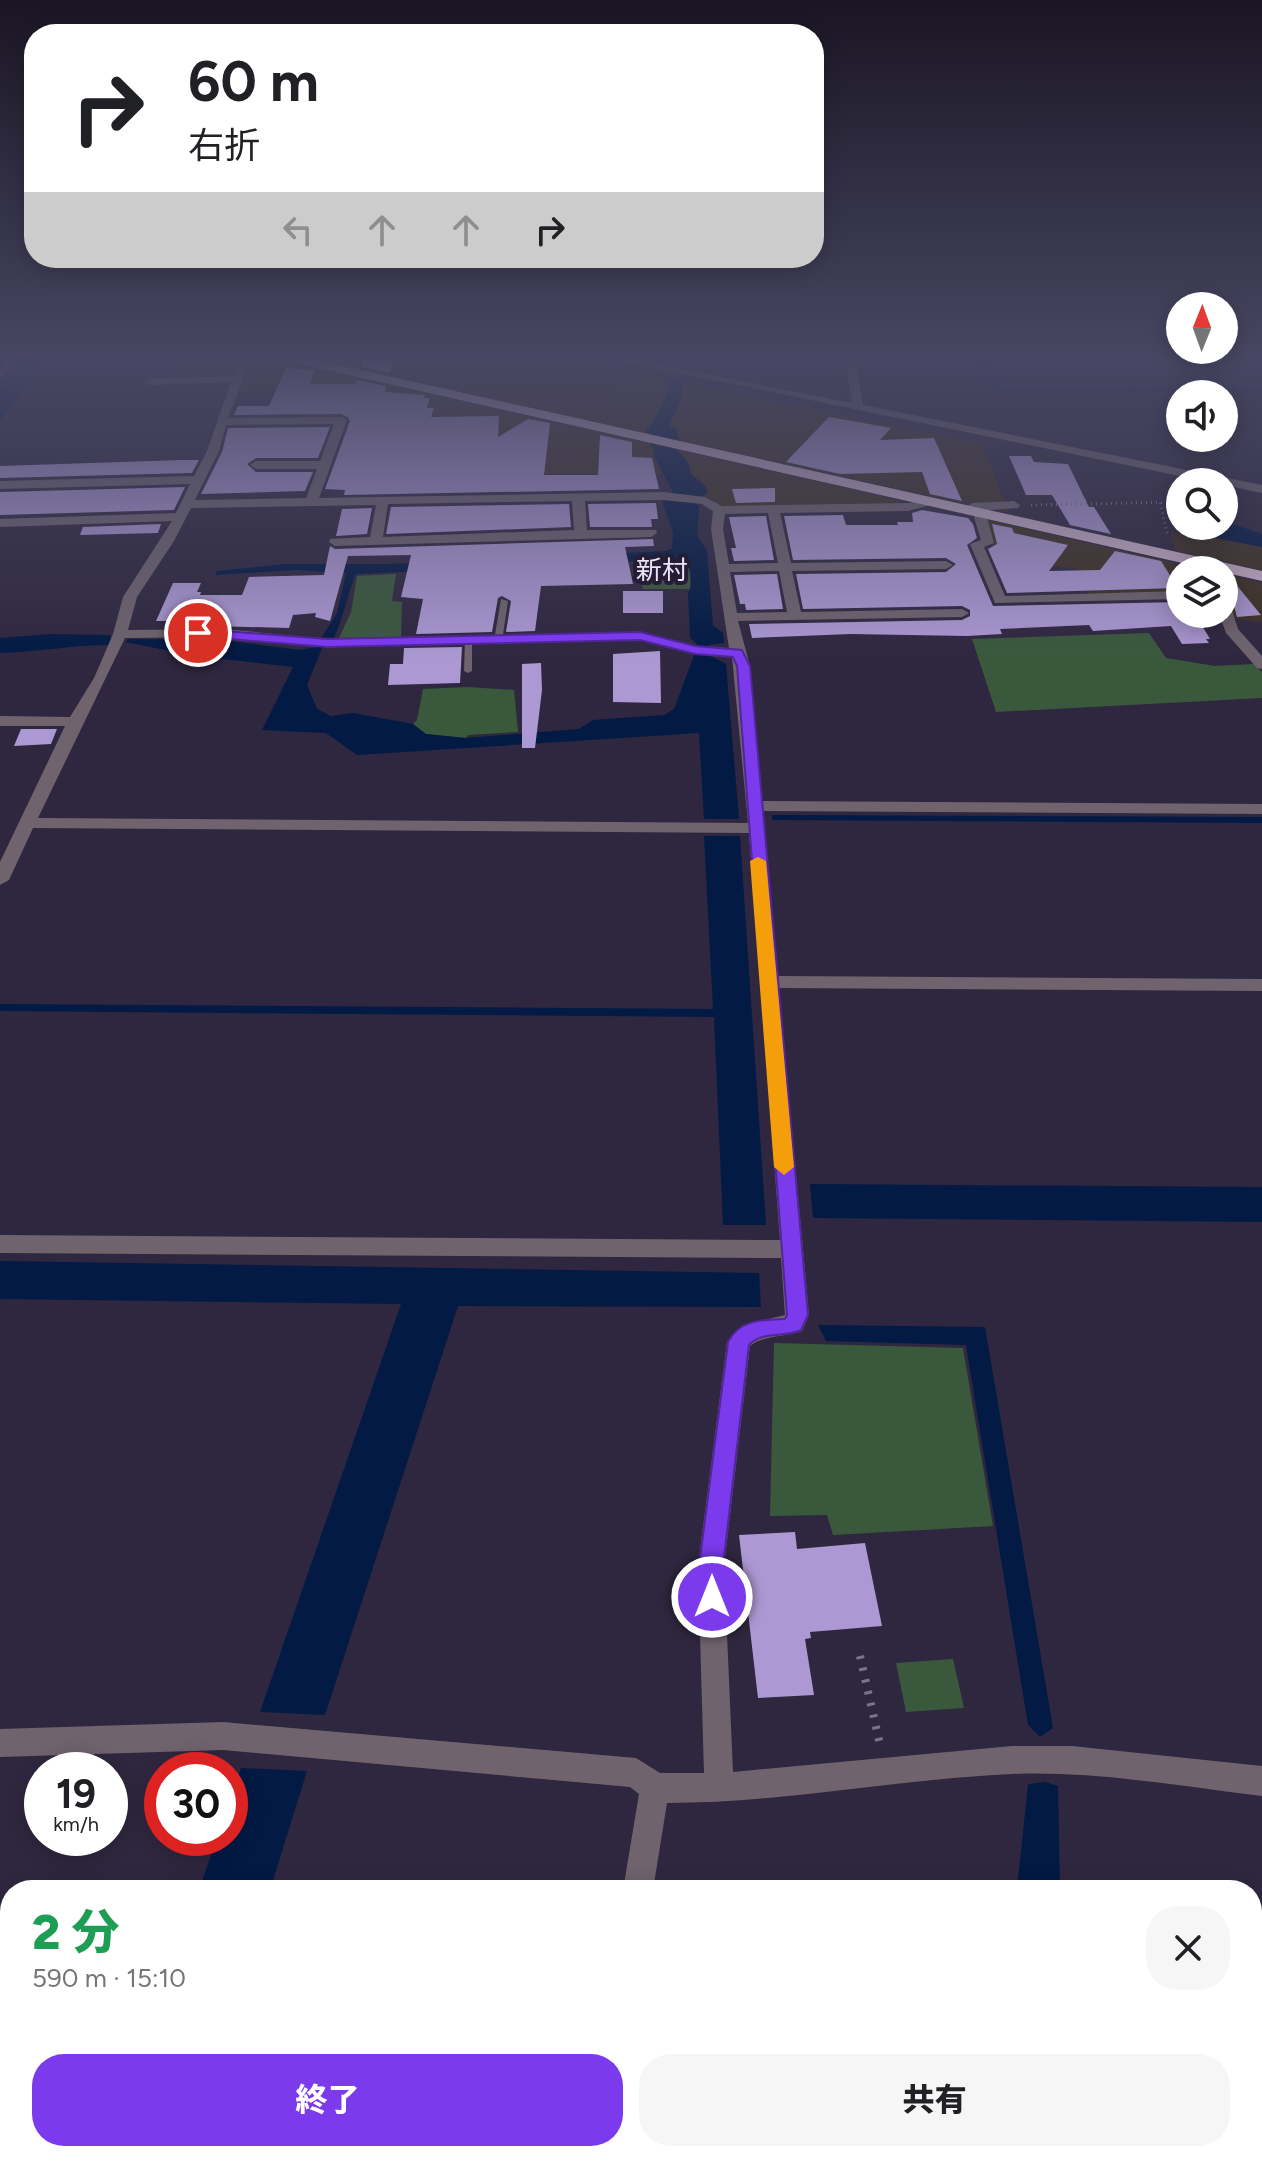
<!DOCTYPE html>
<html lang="ja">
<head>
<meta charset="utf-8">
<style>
	body { margin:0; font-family:Figtree,"Noto Sans JP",sans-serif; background:#f6f6f6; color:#202124; height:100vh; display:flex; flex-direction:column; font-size:30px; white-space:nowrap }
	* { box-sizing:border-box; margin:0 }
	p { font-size:26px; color:#757577 }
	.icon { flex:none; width:44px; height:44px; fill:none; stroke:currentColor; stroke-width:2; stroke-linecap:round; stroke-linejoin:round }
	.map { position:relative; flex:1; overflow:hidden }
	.panel { position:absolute; left:0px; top:1880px; width:1262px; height:282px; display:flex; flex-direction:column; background:#fff; border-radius:32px 32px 0 0; box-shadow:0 4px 20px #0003 }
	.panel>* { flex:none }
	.banner { position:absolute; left:24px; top:24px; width:800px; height:244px; border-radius:32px; box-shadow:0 4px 20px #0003; background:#fff; color:#202124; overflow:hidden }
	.needle { width:52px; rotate:1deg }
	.tools { position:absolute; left:1166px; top:292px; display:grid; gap:16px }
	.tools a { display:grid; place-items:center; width:72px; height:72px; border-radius:50%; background:#fff; box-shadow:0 4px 20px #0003; font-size:40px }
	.speed { position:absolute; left:24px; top:1752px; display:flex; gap:16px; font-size:40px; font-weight:700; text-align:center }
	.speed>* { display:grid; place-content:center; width:104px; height:104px; border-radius:50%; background:#fff; box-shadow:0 4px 20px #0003; line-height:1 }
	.speed small { font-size:20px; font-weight:400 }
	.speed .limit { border:12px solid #d22; background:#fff; color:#111 }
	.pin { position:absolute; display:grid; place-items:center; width:68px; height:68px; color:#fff; margin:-34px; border:4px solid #fff; border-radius:50%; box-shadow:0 2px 8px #0007 }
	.me { position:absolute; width:88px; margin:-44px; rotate:0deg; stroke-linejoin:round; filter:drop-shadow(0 0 6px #0008) }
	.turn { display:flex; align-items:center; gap:28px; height:168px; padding:0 32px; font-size:36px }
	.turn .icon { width:104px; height:104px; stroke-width:2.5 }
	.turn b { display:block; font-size:56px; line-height:68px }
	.lanes { display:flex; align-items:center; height:76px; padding:0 32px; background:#0003; justify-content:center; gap:40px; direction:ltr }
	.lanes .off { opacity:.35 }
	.round { display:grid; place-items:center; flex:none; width:84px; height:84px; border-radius:32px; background:#f6f6f6 }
	.summary { display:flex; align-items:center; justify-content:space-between; height:136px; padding:0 32px }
	h1 { font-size:48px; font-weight:800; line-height:60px; color:#1e9e55 }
	.cta { display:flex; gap:16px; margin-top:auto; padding:16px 32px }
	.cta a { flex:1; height:92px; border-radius:32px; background:#7c3aed; color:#fff; font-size:32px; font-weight:800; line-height:92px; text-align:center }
	.cta a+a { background:#f6f6f6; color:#202124 }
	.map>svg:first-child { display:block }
	.commercial { fill:#3e3123 }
	.industrial { fill:#422e2b }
	.green { fill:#3a593c }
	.water { fill:#021a44 }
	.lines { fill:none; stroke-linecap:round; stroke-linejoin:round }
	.canal { fill:#021a44; fill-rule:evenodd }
	.building { fill:#ac99d3 }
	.path-far1 { stroke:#7c758a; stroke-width:3; stroke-dasharray:1 4; stroke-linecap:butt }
	.path { stroke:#7c758a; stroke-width:8; stroke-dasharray:3 9; stroke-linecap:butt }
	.lane { fill:#6f646e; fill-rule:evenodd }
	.street { fill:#6f646e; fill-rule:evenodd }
	.highway { fill:#cbb1c9; fill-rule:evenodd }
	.route { fill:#7c3aed; stroke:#51269a; stroke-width:2 }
	.slow { fill:#f59e0b }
	.labels { text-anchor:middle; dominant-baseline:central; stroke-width:8; stroke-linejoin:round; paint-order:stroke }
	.far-neighbourhood-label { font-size:26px; fill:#e9e5f5; stroke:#251d35 }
</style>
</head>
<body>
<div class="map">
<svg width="1262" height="2161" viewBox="0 0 1262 2161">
	<rect width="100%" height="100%" fill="#2f273f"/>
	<path class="commercial" d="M180,359H274L899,500L897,506L723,508L674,473L385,476L400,417L297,419L306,390L226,392L230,382L202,383L206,368L174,369Z
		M311,359H470L425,383Z
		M634,373L982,444L1009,513L583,419Z
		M983,519L1206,570H1180V593L1089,595L1075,568L1022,565L1013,545H992Z
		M1170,532H1200L1262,545V570L1176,551Z
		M1224,574L1262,583V622L1236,619L1224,601Z"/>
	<path class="industrial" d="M470,359H564L634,373L583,419L425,383Z"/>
	<path class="green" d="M685,559L689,564L691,589H643L638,562Z
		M396,574L392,601L402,602L401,640H338L351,612L357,576Z
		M1149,633L1166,658L1215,666L1254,664L1262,672V698L996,712L972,639Z
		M467,687L514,690L518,732L468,735L466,738L425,734L413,724L417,720L423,689Z
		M774,1343L963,1348L993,1526L833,1535L827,1515L770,1516Z
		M953,1659L964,1708L906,1712L896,1663Z"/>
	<path class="water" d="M20,359H38L28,374L24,388L0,420V390Z
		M979,359H985L1000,391L1262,389V391L994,393Z
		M664,378L683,382L680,402L669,426L677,429V435L683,441L678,451L687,461L692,475L706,486L707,493L695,503L699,506L697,535L707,551L713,625L723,633L724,643L709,645V655L726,664L739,819H704L699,733L357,755L326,733L262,730L293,667L196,656L125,642L129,639L222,640L300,650L323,646L307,685L317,709L331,716L353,713L413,724L426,734L466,738L579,729L593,720L664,715L674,709L698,645L690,638L688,594C693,585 691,566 684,559L356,574C347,595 344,616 334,638L322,637L337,613L346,573L297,570L215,575L217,571L285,564H390L666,551L672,548L673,532L662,501L673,492L653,455L655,452L651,445V434L646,431L662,407L669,386Z
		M1224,521L1262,534V547L1215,538L1194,526H1224Z
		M50,634L110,635L112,641L110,645C73,645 37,652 0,653V638Z
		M772,815L1262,817V823L772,820Z
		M704,836H740L766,1225H723L714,1017L0,1011V1004L713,1009Z
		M810,1184L1262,1187V1222L813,1218Z
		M0,1261L759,1273L761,1307L458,1306L325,1715L260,1712L401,1304L0,1299Z
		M818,1325L985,1327L1053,1728L1040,1737L1028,1725L966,1345L826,1341Z
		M241,1768L307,1771L270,1890H199L217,1838H230V1801Z
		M1045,1782L1058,1786L1060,1890H1017L1028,1784Z
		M107,2152H188L186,2161H104Z"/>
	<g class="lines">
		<path class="canal" d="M0,359H11L5,368L0,369Z"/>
	</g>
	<path class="building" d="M364,359H395L390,373L361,367Z
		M286,368L315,370L310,384H355L357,380L386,386L385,392L425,395L424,398H430L427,408H434L431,417L499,416L498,437L528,419L550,423L544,475H598L600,435L632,442V457L652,458L659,489L344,495L345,490L325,489L350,421L348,417L341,414L234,415L238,406H269Z
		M829,417L891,428L880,440L934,438L962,501L930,494L922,472L840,474L786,462Z
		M330,427L318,458H256L247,464L256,472H313L305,491L201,494L222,452L228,428Z
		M1009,456H1031L1034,462L1068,464L1089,507H1094L1111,534L1070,525L1052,495H1026Z
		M181,460H199L192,473L0,478V466Z
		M185,487L174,510L0,515V492Z
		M775,488V502L736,503L732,489Z
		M656,503L658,519H651L652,527H590L588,504Z
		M569,504L571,527L386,534L391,507Z
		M372,508L367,534L336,536L342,509Z
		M922,510L968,518L973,524L977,538L967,545L993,606L1180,602V614H1195L1210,639H1206L1209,643L1182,644L1171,626L1093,631L1089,625L1000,629L1002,634L967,636L851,634L752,638L749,624L962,620L970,616V610L962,606L803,609L796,574L946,572L956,564L946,558L793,560L784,516L843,515L846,525H898L897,522H913L912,513Z
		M766,516L774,560L734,561L731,548H736L729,517Z
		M161,524L158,533L80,535L83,527Z
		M992,524L1012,528L1014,533L1068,545L1049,571L1100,570L1115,551L1161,561L1178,588L1007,593L988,549L997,544Z
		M653,539L654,546L625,547L633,584L541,586L535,631L506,632L511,601L502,596L498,598L492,632L416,634L423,599L401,597L411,555L348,556L330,621L315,617L316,613L293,615L289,628L213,626L215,621H156L173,583H201L197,592H201L200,595H242L249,577L324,575L330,546L335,549Z
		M777,574L783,609L746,610L745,604H740L734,575Z
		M1224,576L1230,577L1261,615L1237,617L1234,606L1224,600Z
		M623,591H663V613H623Z
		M462,647L460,683L388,685L390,664H403L404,648Z
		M660,651L661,703L613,702V654Z
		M541,663L542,690L535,748H522V664Z
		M21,729H57L51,744L14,746Z
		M795,1532L797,1549L865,1543L882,1626L810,1632L811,1638L805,1639L814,1695L758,1698L739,1535Z"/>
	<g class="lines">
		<path class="path-far1" d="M584,359L603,362
			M1160,503L1168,537
			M1031,505L1180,502"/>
		<path class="path" d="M860,1656L881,1749"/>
		<path class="lane" d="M8,359H14L2,377L0,378V371Z
			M501,599L508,601L502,641L498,643L494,641Z
			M465,639L472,641V671L468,673L464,671Z"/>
		<path class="street" d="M241,359H251L228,418L341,417L347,420L319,498L663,492L705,497L722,506L908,503L934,498V504L908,511L780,513L791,563L946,561L953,565L946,569L792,571L801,612L962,609L969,613L962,617L738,621L750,666L762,801L1262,804V814L763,811L778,976L1262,979V991L779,988L809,1315L802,1331C786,1337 763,1335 750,1346L724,1566L733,1772L1012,1746H1072L1262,1766V1796C1180,1786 1096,1771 1013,1774C898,1779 783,1803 667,1803L653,1890H623L639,1794L630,1787L223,1750L0,1757V1729L223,1722L636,1758L660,1773H704L698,1566L727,1342L743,1325L785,1315L781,1258L0,1253V1235L780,1240L749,833L33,828L9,880L0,885V862L65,726H0V716L70,717L94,678L113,634L123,597L172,521L0,527V519L176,513L190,484L0,489V481L194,476L207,451L231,382L149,385L144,382L149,379L234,376ZM334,424L320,461H256L250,465L256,469H317L306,498L195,500L219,451L226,425ZM663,500L702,504L713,511L711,529L729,648L695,646L640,632L327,639L224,629L128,630L137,597L174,541L191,508L376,505L370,537L330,539L329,542L335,546L651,537L657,533L656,530H587L585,501ZM572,501L574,530L383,537L388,504ZM768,513L778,563L729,564L723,529L725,514ZM779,571L787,612L737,613L730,572ZM224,637L327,647L640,640L695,654L732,657L748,823L38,818L125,638Z
			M611,359H630L852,403L845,359H855L863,405L1262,485V493L1224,485V482H1209Z
			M1014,501L1020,505L1018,508L989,510L992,513L987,518L994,543L984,547L1005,596L1180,591V599L995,603L970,544L981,540L974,517L982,510L972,511L966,507L972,503Z
			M1179,555H1189L1195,570H1181Z
			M1224,603L1231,607L1238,629L1262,656V669L1257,668L1226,633L1219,614H1224Z
			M579,2152H613L611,2161H577Z"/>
		<path class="highway" d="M290,359H312L1262,571V581L296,363Z"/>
	</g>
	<linearGradient id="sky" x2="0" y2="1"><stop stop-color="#1a1523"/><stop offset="0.54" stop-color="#474763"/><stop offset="1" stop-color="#474763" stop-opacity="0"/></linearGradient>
	<rect width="1262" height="661" fill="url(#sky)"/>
	<path class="route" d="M198,629L327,639L640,632L695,646L742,650L750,666L808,1315L801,1330C785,1338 761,1331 749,1345L723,1566L724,1597L721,1606L712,1609L703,1606L700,1597L699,1566L728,1342C740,1319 762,1320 785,1319L787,1315L737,666L733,657L695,654L640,640L327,647L193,636V630Z"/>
	<path class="slow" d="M758,857L766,861L794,1167L784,1175L774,1167L750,861Z"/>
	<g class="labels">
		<g class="far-neighbourhood-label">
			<text x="662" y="570">新村</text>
		</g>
	</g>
</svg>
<div class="tools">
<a><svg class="needle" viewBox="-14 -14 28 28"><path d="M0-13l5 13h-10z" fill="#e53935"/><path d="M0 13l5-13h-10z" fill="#757577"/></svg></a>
<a><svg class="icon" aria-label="sound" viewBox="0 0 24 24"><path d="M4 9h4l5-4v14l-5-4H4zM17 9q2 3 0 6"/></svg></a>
<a><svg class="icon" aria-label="search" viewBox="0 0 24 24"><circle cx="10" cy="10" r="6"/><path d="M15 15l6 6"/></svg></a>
<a><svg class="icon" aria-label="layers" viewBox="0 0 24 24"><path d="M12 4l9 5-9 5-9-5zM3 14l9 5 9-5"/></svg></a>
</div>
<div class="speed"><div>19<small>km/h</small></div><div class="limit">30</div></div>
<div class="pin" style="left:198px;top:633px;background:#d93025"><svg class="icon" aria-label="arrive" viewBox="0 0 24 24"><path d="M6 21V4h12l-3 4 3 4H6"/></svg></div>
<svg class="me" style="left:712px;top:1597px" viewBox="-20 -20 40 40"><circle r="17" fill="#7c3aed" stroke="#fff" stroke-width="3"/><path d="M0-11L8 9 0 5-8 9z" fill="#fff"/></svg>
<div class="banner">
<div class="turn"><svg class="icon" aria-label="right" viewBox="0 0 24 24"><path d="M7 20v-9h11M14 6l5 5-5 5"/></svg><div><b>60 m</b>右折</div></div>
<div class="lanes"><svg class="icon off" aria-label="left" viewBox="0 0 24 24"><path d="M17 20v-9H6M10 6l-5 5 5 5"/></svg><svg class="icon off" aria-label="ahead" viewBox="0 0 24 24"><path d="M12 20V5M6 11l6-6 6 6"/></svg><svg class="icon off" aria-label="ahead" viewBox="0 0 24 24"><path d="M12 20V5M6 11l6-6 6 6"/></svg><svg class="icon" aria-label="right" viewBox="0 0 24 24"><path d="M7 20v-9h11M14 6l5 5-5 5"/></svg></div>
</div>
<section class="panel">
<div class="summary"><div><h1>2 分</h1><p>590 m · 15:10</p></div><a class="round"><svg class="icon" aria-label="close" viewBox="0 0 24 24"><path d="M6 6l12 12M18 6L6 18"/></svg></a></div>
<div class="cta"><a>終了</a><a>共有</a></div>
</section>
</div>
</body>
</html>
